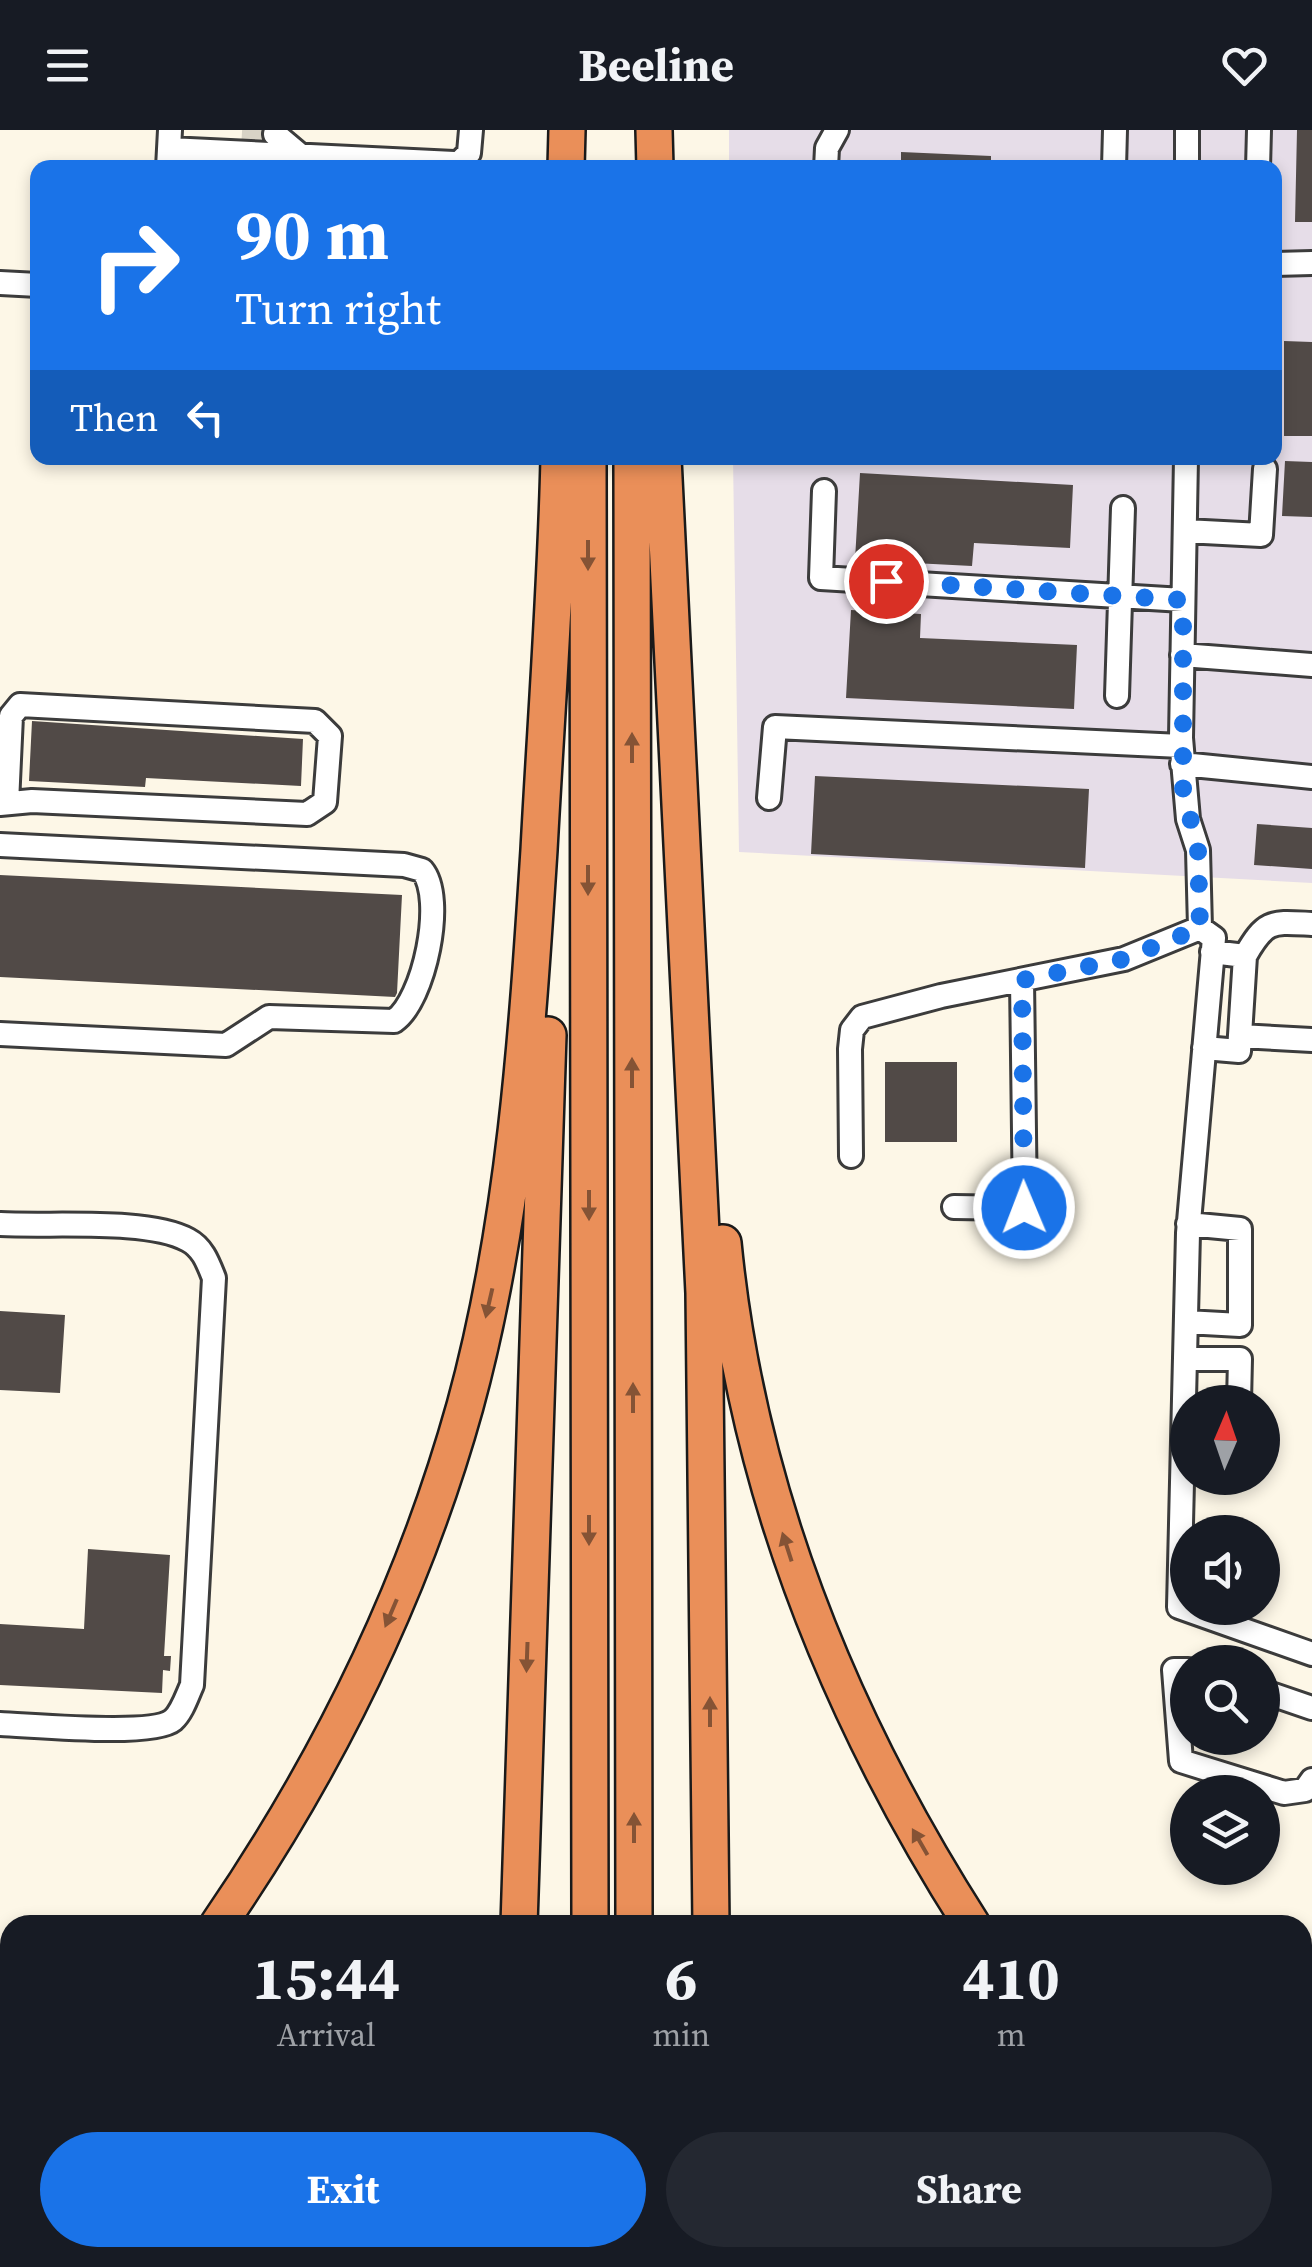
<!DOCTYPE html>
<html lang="en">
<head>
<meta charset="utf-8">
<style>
	body { margin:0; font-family:"Source Serif 4",serif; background:#242831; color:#f1f3f6; height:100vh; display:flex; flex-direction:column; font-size:38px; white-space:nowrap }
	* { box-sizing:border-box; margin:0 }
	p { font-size:32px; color:#9ea1a6 }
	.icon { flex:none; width:55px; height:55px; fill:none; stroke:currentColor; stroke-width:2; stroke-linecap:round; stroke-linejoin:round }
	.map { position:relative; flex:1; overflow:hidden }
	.sheet { position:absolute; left:0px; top:1785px; width:1312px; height:352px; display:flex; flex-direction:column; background:#171b24; border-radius:30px 30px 0 0; box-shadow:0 5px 15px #0003 }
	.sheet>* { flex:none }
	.guide { position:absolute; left:30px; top:30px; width:1252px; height:305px; border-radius:20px; box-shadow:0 5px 15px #0003; background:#1a73e8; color:#fff; overflow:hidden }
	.needle { width:65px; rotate:2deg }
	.tools { position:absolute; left:1170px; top:1255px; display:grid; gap:20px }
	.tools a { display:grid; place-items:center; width:110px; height:110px; border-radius:50%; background:#171b24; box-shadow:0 5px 15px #0003; font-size:50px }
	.pin { position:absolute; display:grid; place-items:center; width:85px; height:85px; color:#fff; margin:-42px; border:5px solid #fff; border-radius:50%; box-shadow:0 2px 10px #0007 }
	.me { position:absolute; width:110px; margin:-55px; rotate:359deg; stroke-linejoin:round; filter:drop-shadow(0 0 8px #0008) }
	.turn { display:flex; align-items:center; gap:35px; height:210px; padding:0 40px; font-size:45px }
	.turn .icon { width:130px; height:130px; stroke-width:2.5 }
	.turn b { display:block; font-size:70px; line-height:85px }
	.then { display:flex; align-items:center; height:95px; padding:0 40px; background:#0003; gap:20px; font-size:38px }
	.eta { display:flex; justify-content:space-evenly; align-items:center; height:170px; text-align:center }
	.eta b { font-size:60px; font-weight:700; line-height:70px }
	.action { display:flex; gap:20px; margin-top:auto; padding:20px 40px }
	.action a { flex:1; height:115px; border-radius:60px; background:#1a73e8; color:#fff; font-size:40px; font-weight:700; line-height:115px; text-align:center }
	.action a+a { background:#242831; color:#f1f3f6 }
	header { display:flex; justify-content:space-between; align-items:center; height:130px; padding:0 40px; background:#171b24; font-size:45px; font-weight:700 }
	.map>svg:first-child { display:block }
	.industrial { fill:#e6dde8 }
	.building { fill:#514a47 }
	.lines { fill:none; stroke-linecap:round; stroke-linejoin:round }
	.minor-tunnel { stroke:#d8d3c6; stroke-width:22; stroke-dasharray:22 11; stroke-linecap:butt }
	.minor-casing { stroke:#3c3c3c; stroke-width:28 }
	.highway-casing { stroke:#1a1a1a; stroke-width:40 }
	.minor { stroke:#fff; stroke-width:22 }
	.highway { stroke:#ea8f59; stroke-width:35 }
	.oneway { fill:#855335 }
	.route { stroke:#1a73e8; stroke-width:18; stroke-dasharray:0 32.4 }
</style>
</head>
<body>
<header><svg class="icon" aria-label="menu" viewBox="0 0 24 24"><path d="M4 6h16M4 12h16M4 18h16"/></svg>Beeline<svg class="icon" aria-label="heart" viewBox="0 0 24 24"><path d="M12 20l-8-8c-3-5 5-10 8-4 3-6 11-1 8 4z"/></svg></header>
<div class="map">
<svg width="1312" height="2137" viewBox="0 0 1312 2137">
	<rect width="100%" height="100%" fill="#fdf7e7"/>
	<path class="industrial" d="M729,0H1312V753L739,722L733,328H1275V38L729,37Z"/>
	<path class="building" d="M1297,0H1312V92H1295Z
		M901,22L991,26V38H901Z
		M1284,211L1312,212V306H1284Z
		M1285,331L1312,332V387L1282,386Z
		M860,343L1073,355L1070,418L974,413L972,436L855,430Z
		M851,480L921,484L920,508L1077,515L1074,579L846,568Z
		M32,591L303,609L301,656L146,648L145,657L29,651Z
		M815,646L1089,659L1085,738L811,724Z
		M1257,694L1312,698V739L1254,735Z
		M0,745L402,765L397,863L395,867L0,847Z
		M885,932H957V1012H885Z
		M0,1181L65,1185L60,1263L0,1260Z
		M88,1419L170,1425L164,1526H171L170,1541L163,1540L162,1563L0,1555V1494L84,1499Z"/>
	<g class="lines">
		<path class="minor-tunnel" d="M242,2L275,4"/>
		<defs>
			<path id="minor" d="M275,4L301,26
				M169,19L454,33
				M168,38L170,0
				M454,38L469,23L471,0
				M826,38L827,18L837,0
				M1114,38L1115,0
				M1187,38V0
				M1258,38L1259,0
				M1275,134L1312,133
				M0,153L38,155
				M824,361L821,448L1183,470
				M1185,401L1261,405L1265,339
				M1182,525L1312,535
				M1117,566L1123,378
				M1182,634L1312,647
				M769,668L775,597L1181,616
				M0,674L32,671L307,684L325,672L330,606L315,591L20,575L11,586L7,673
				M0,715L404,735L422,740C446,768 424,871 394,891L269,887L226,915L0,904
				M1200,798L1214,808L1188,1103L1179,1477L1312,1524
				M1245,826C1266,789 1272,792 1312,794
				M1240,906L1312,910
				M1204,918L1239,921L1245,826L1212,822
				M851,1026L850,919L852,900L862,887L941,866L1124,829L1200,798L1198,720L1188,689L1181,608L1186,328
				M954,1077L1025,1078L1022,850
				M0,1094C49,1097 148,1088 188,1110C203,1118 208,1133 214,1148L192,1555C187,1566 182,1582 173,1590C153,1607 31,1595 0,1594
				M1186,1192L1240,1195V1099L1188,1094
				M1185,1229H1240L1239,1272
				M1188,1540H1174L1181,1631L1284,1663L1305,1660L1312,1650
				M1262,1561L1312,1578"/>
			<path id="highway" d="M654,0L655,38
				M566,38L567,0
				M588,328L590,1795
				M632,328L634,1795
				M663,328L704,1163L711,1795
				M723,1113C747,1360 839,1587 972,1795
				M218,1795C327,1636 413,1462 465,1276C515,1094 527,907 539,720C546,589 556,459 559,328
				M519,1795L548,905
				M0,2019L10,2011
				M490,2128L492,2137
				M591,2128V2137
				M635,2128V2137
				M714,2128V2137
				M1143,2128L1147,2137
				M1282,2128L1294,2137
				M80,2137L82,2128
				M745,2137L747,2128"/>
		</defs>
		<use href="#minor" class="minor-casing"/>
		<use href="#highway" class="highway-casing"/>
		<use href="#minor" class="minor"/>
		<use href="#highway" class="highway"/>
	</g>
	<defs><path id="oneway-solid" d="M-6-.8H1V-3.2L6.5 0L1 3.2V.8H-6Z" transform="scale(2.5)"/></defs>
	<g class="oneway">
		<use href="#oneway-solid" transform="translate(588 425) rotate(90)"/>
		<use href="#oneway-solid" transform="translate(632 618) rotate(-90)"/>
		<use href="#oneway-solid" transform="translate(588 750) rotate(90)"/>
		<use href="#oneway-solid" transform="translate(632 943) rotate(-90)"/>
		<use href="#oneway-solid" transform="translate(589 1075) rotate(90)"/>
		<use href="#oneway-solid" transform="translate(489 1173) rotate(103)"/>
		<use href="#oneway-solid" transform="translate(633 1268) rotate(-90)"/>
		<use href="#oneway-solid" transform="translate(589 1400) rotate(90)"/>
		<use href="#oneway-solid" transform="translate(787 1417) rotate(-108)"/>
		<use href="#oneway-solid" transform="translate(391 1483) rotate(113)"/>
		<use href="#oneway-solid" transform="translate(527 1527) rotate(92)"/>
		<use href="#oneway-solid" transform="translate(710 1582) rotate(-90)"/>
		<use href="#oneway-solid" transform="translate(634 1698) rotate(-90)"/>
		<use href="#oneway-solid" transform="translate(920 1712) rotate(-120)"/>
	</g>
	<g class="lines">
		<path class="route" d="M886,451L1183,470V658L1198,720L1200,798L1124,829L1022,850L1024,1078"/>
	</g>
</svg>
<div class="tools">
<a><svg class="needle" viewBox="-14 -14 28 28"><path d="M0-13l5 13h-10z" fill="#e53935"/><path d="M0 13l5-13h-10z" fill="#9ea1a6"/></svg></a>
<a><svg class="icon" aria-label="sound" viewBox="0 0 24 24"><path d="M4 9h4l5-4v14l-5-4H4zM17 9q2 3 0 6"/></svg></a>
<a><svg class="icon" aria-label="search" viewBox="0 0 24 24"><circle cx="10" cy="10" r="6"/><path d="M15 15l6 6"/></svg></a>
<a><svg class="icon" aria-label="layers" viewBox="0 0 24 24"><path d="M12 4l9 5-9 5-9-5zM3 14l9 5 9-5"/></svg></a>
</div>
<div class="pin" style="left:886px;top:451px;background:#d93025"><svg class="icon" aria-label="arrive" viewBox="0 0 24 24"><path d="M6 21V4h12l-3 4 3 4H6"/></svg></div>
<svg class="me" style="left:1024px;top:1078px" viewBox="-20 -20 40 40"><circle r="17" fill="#1a73e8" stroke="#fff" stroke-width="3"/><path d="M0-11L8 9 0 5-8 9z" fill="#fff"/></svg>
<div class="guide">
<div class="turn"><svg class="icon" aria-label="right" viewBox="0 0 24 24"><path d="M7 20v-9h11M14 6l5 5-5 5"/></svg><div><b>90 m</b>Turn right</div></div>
<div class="then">Then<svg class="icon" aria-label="left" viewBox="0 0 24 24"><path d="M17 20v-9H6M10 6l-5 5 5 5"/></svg></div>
</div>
<section class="sheet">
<div class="eta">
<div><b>15:44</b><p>Arrival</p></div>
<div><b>6</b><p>min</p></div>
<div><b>410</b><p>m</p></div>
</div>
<div class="action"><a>Exit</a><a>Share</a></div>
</section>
</div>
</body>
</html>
